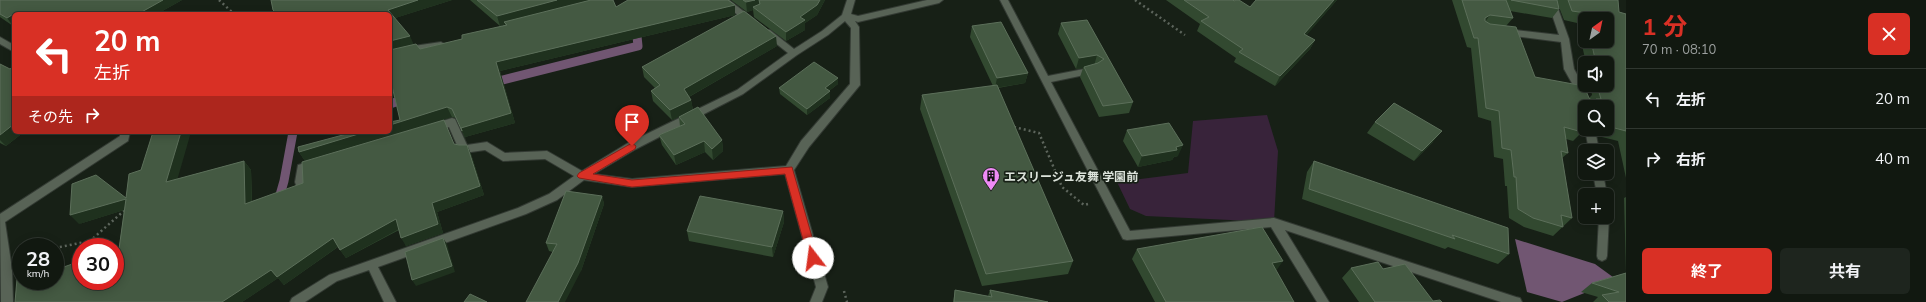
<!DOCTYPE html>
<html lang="ja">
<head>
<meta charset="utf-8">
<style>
	body { margin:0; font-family:Mulish,"Noto Sans JP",sans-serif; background:#1e251e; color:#f1f3f6; height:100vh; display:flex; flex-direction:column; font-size:15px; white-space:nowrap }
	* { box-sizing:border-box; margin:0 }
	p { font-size:13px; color:#9ca09f }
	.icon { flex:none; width:22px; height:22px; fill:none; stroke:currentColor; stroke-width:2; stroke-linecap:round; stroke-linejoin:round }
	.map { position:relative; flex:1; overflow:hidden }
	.side { display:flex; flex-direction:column; background:#111810; width:300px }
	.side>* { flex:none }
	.top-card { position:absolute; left:12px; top:12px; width:380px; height:122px; border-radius:6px; box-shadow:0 2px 10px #0003,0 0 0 1px #303730; background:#d93025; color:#fff; overflow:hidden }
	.needle { width:26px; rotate:33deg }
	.controls { position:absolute; left:1578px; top:12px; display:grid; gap:8px }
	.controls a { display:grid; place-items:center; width:36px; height:36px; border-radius:6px; background:#111810; box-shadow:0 2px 10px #0003,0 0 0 1px #303730; font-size:20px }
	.speed { position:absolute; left:12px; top:238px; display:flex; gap:8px; font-size:20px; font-weight:700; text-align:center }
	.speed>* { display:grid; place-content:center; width:52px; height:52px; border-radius:50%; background:#111810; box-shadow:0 2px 10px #0003,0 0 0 1px #303730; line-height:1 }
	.speed small { font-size:10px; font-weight:400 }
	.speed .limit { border:6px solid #d22; background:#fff; color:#111 }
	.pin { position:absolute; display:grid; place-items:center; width:34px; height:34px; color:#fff; margin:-41px -17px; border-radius:50% 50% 50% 0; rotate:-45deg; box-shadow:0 0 4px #0007 }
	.pin .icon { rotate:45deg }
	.me { position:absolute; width:44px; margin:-22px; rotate:345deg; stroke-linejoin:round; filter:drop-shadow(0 0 3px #0008) }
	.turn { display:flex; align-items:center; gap:14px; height:84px; padding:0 16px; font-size:18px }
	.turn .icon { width:52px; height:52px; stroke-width:2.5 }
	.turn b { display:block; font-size:28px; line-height:34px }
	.then { display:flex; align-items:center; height:38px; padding:0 16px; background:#0003; gap:8px; font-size:15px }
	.round { display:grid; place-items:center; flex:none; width:42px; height:42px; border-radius:6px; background:#1e251e }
	.head { display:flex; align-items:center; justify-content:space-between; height:68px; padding:0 16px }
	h1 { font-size:24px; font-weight:700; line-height:30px; color:#d93025 }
	.button { display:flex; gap:8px; margin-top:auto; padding:8px 16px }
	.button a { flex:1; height:46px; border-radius:6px; background:#d93025; color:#fff; font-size:16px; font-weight:700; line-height:46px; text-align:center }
	.button a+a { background:#1e251e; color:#f1f3f6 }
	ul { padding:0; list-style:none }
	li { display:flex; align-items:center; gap:12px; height:60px; padding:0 16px; border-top:1px solid #303730 }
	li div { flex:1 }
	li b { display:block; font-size:15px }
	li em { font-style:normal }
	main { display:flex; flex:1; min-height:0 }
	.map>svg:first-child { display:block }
	.green { fill:#38233a }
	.water { fill:#715672 }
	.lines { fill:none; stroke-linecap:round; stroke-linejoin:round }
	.stream { stroke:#715672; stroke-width:9 }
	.street-casing { stroke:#333a33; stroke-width:2 }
	.path { stroke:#5d655c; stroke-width:2.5; stroke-dasharray:2 3; stroke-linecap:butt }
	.street { fill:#586356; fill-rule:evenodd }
	.wall { fill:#324930; fill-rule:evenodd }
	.shaded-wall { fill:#1f311e }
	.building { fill:#445942; stroke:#5c6f5a }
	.route { fill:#d93025; stroke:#8d1f18 }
	.labels { text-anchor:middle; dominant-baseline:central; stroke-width:3.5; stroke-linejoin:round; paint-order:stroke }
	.poi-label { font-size:12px; font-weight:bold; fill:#dce3db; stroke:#172016; text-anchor:start }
</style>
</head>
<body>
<main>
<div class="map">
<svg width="1626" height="302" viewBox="0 0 1626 302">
	<rect width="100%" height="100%" fill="#172016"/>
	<path class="green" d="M1267,115L1278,151L1274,222L1146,216L1130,209L1117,182L1188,173L1193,121Z"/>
	<path class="water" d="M1515,239L1595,264L1617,280L1562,302L1527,292Z"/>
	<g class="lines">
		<path class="stream" d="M491,83L638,46L636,27
			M390,104L408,98
			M278,202L284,181L293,132"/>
		<defs>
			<path id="street" d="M719,0H729L755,20L756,22L755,24H749Z
				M847,0H855L851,14L858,16L927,0H943L939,3L858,22L855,21L859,27L860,85L809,147L794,170L828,287L822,302H810L816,287L785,174L632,187L584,180L557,200L526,214L378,267L396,302H384L369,270L337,281L305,302H290L292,298L329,275L518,208L549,194L574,176L545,159L503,161L485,150L464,153L460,152L449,127L433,132L428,128L430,125L452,118L455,119L467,145L487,142L505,153L547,151L582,171L628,143L737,90L788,53L764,34L763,32L764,30H770L794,49L822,31L842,15ZM845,21L851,28L850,84L801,141L786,166L632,179L594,174L636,149L743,94L797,55L828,35Z
				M1000,0H1008L1048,76L1094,67L1099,70L1094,73L1051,82L1130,231L1274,218L1516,297L1520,298L1522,302H1501L1285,230L1329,302H1317L1271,227L1127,240L1123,239Z
				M1547,0H1555L1569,39L1574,69L1583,85L1591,107H1585V110L1581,107L1573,85L1564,69L1561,42L1506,35L1502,32L1506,29L1559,35Z
				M0,37L14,45V52L0,44Z
				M441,42L446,45L444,47L402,54L390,59V52L400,48Z
				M1585,129H1595L1599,151H1589Z
				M120,132H130L128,141L5,222L12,269L13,302H1L0,214L120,136Z
				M315,160L319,161L320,164L319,167L307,170L304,185H296L295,182L298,165Z
				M1593,173H1603L1607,195H1597Z
				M1607,214L1609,217L1607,256L1606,259L1602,261L1598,259L1597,256L1599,217H1607Z"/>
		</defs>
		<use href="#street" class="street-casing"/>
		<path class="path" d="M219,0L234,14
			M1135,0L1185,35
			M1014,127L1039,133L1062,187L1084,205L1088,204
			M90,241L93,247
			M55,248L90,241L126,209
			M844,291L847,302"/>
		<use href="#street" class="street"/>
	</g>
	<path class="wall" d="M0,0H182L157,14H14V25L13,26L0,17Z
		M271,0H452L395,18L413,44L420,49L462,39L505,25V24L500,26L470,0H613L616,7L735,5V15L500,71L515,123L465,137L466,140L456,118L452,117L305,161L299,152L400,120L395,96L390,97V14H275L273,10Z
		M731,0H825L817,15L805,23V30L786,41L754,17L753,10L747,12Z
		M1166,0H1233L1250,7L1256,0H1337L1306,35L1315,40L1310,49L1275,86L1234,62L1236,58L1197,31L1200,24Z
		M1452,0H1618L1619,12L1626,14V178L1618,141L1598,136L1596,129H1607V107H1585V129H1587L1584,132L1582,131V132L1573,141L1566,139L1568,153L1562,158L1572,218L1553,236L1524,227L1509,218L1507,186H1505L1503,159L1494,157L1491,121L1478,117L1471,48L1467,47ZM1559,7L1564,20L1577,23L1586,63H1607V85H1590L1592,95L1589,98L1590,99L1535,77L1506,26L1513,18L1510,11L1552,18L1559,9ZM1585,19H1607V41H1585Z
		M1087,20L1133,102L1129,113L1099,117L1080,77L1083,68L1076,69L1058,34L1061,23Z
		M972,26L1028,73L1025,83L998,88L1073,261L1068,274L982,286L920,109L922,95L993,86L970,37Z
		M777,46L689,97L691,100L693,110L672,120L653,101L651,91L655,88L644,77L642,67Z
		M0,64L14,132H24L6,146L0,143Z
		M838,78V84L829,91L830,98L807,115L780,94L779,88Z
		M679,117L722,140L723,151L713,160L705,152L676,165L662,145L659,135L680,126Z
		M1375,122L1433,142L1414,161L1367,133Z
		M1127,130L1178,156L1174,157L1172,160L1138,167L1123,141Z
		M455,144L459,145H467L471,154L484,195L437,212L443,233L406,246L399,230L346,258L338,247L284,285L278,278L242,302H15L21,281L119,249L124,210L79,224L177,179L244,161L251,170L252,201Z
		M1314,161L1509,254L1498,264L1448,247L1445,249L1302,199L1307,172Z
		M602,196L604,204L581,271L553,252L549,251L546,243Z
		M1626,197V302H1593L1598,297L1581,292L1592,283L1626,273L1624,198Z
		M783,211L784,222L773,257L689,241L687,231Z
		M1137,249L1276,271L1294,302H1155L1132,259Z
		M1351,268L1383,269L1433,301L1442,302H1359L1342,278Z
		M955,290L988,296L990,290L1048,302H953Z"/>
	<path class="shaded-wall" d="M163,0H182L157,14H138Z
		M418,0H452L392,19L388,10Z
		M557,0H594L504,22L505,24L500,26L497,16Z
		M755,0H759V9L753,7V10L747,12L746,2Z
		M820,0H825L817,15L805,23V30L786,41V32L800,17Z
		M1334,0H1337L1299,44L1304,34Z
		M735,5V15L500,71L515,123L465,137L466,140L461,128L496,62Z
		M12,15L14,17V25L13,26L7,18Z
		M1490,15L1483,25L1485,18Z
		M410,36L414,45L390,51V41Z
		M776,36L777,46L685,99L684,89Z
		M1315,40L1310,49L1275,86L1280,76Z
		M1097,55L1094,66L1084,67L1083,68L1076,69L1079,58Z
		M1028,73L1025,83L995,88L997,78Z
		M838,78V84L825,94V88Z
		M390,86H392L397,95L390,97Z
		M830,91V98L807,115V109Z
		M691,100L693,110L672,120L670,110Z
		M447,107L452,117L305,161L299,152L365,132H390V125Z
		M14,124V132H24L6,146L0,140V135Z
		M1442,131L1433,142L1414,161L1422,151Z
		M181,132H191L174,191L166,182Z
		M722,140L723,151L713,160L712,149Z
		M704,141L705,152L676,165L674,155Z
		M467,145L471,154L484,195L437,212L443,233L406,246L401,238L432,203Z
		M1183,145L1178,156L1174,157L1172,160L1138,167L1142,156Z
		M244,161L251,170L252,213L245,204Z
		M602,196L604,204L581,271L565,302H558Z
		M126,199L134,207L79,224L70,215Z
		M783,211L784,222L773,257L772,247Z
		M396,219L401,228L346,258L340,250Z
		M333,238L339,246L284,285L277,277Z
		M443,238L447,244L455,272L416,286L412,280Z
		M1283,261L1276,271L1272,263Z
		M271,270L278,278L242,302H222Z"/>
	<path class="building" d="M0,0H163L138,14H14V17L12,15L7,18L0,14Z
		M271,0H418L388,10L410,36L390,41V14H277L273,10Z
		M477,0H557L497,16Z
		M591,0H613L616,7L628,0H728L735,5L496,62L511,113L461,128L462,131L452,109L447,107L390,125V122L400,120L392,86H390V50L416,44L420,49L462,39V35L507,25L504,22Z
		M743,0H755L746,2Z
		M759,0H820L817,5L800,17L805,20L786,32L753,7L760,4Z
		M1184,0H1233L1234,1L1236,0H1239L1250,7L1256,0H1334L1304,34L1315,40L1280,76L1239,52L1243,49L1201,21L1209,17Z
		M1462,0H1506L1513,18L1490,15L1485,18V21L1490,24L1516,27L1535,77L1584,86L1589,98L1594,102L1596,99H1601L1598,89H1602L1601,85H1607V63H1596L1591,41H1607V19H1587L1586,13L1572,11L1568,0H1618L1619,12L1626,14V131L1607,126V107H1585V121L1580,119L1582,132L1564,127L1568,153L1561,151L1572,218L1561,215L1563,227L1533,218L1518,209L1516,177H1514L1511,150L1502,148L1499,111L1486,108L1478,38H1474Z
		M1511,0H1557L1559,9Z
		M744,11L776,36L684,89L691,100L670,110L651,91L660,85L642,67Z
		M1087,20L1133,102L1103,106L1084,67L1098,63L1104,59L1097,55L1079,58L1061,23Z
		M1001,22L1028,73L997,78L972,26Z
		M814,62L838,78L825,88L830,91L807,109L779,88Z
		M0,64L10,69L13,67L14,68V124L0,135Z
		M997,85L1073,261L986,274L922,95Z
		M1394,103L1442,131L1422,151L1375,122Z
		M698,107L722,140L712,149L704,141L674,155L659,135L685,124L679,117Z
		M444,120L454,144L459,145H467L480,186L432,203L438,224L401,238L396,219L340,250L333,238L277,277L271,270L222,302H15L17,279L21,278V281H55V270L81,261V281H115V250L119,249L126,199L70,215L72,184L96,175L126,198L129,174L141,170L153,132H181L166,182L244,161L245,204L303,183L302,162Z
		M1169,123L1183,145L1176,147L1177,150L1142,156L1127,130Z
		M354,132H365L299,152L298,147Z
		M1314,161L1508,228L1509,254L1452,235L1455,239L1309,189Z
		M566,191L602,196L578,263L558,302H526L557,244L546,243Z
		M700,196L783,211L772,247L687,231Z
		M1262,227L1283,261L1272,263L1294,302H1166L1137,249Z
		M443,238L452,266L412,280L405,252Z
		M1378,262L1383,269L1405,264L1433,301L1440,300L1442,302H1375L1351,268Z
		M1626,273V302H1609L1602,295L1619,292L1592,283Z
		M955,290L992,297L990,290L1048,302H954Z
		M470,294L487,302H464Z"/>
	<path class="route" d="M632,143L636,146L635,149L593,174L632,180L792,167L818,258L817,261H810L808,258L785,174L632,187L579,178L577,176L579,173Z"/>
	<defs>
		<symbol id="building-pin" viewBox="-11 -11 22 30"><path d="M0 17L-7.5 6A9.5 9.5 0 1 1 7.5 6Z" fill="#ef8bf6" stroke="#172016"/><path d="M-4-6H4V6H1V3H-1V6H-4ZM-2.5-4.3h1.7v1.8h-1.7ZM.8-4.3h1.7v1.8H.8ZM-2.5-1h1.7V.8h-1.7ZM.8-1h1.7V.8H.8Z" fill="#111"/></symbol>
	</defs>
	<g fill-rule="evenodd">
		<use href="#building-pin" x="981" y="166" width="20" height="27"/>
	</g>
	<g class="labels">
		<g class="poi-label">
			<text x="1004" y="176">エスリージュ友舞 学園前</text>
		</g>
	</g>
</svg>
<div class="controls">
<a><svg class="needle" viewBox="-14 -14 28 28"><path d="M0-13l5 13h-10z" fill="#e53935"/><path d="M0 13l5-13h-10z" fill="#9ca09f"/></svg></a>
<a><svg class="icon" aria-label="sound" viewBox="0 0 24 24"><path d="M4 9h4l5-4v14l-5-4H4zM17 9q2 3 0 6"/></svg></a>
<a><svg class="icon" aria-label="search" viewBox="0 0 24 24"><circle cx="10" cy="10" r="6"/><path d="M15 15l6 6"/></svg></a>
<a><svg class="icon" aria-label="layers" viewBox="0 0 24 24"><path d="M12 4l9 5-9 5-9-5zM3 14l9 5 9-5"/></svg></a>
<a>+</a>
</div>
<div class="speed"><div>28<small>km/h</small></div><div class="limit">30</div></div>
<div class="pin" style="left:632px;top:146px;background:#d93025"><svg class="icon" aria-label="arrive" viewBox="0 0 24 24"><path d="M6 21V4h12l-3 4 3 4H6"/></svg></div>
<svg class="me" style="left:813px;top:258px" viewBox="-20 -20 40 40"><circle r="19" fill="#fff"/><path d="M0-13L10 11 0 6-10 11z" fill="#d93025"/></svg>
<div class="top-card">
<div class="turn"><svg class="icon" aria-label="left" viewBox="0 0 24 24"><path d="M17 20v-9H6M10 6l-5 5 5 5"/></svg><div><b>20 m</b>左折</div></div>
<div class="then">その先<svg class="icon" aria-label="right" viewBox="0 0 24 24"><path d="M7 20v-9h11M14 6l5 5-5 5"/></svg></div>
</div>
</div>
<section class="side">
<div class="head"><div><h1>1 分</h1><p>70 m · 08:10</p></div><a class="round" style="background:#d93025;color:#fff"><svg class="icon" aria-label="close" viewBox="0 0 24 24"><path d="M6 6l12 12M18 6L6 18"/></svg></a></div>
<ul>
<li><svg class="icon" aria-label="left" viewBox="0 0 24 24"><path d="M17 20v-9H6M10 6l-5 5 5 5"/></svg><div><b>左折</b></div><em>20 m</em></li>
<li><svg class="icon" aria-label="right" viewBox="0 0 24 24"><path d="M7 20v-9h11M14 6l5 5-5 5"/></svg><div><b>右折</b></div><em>40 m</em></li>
</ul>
<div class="button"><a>終了</a><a>共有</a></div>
</section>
</main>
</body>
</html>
